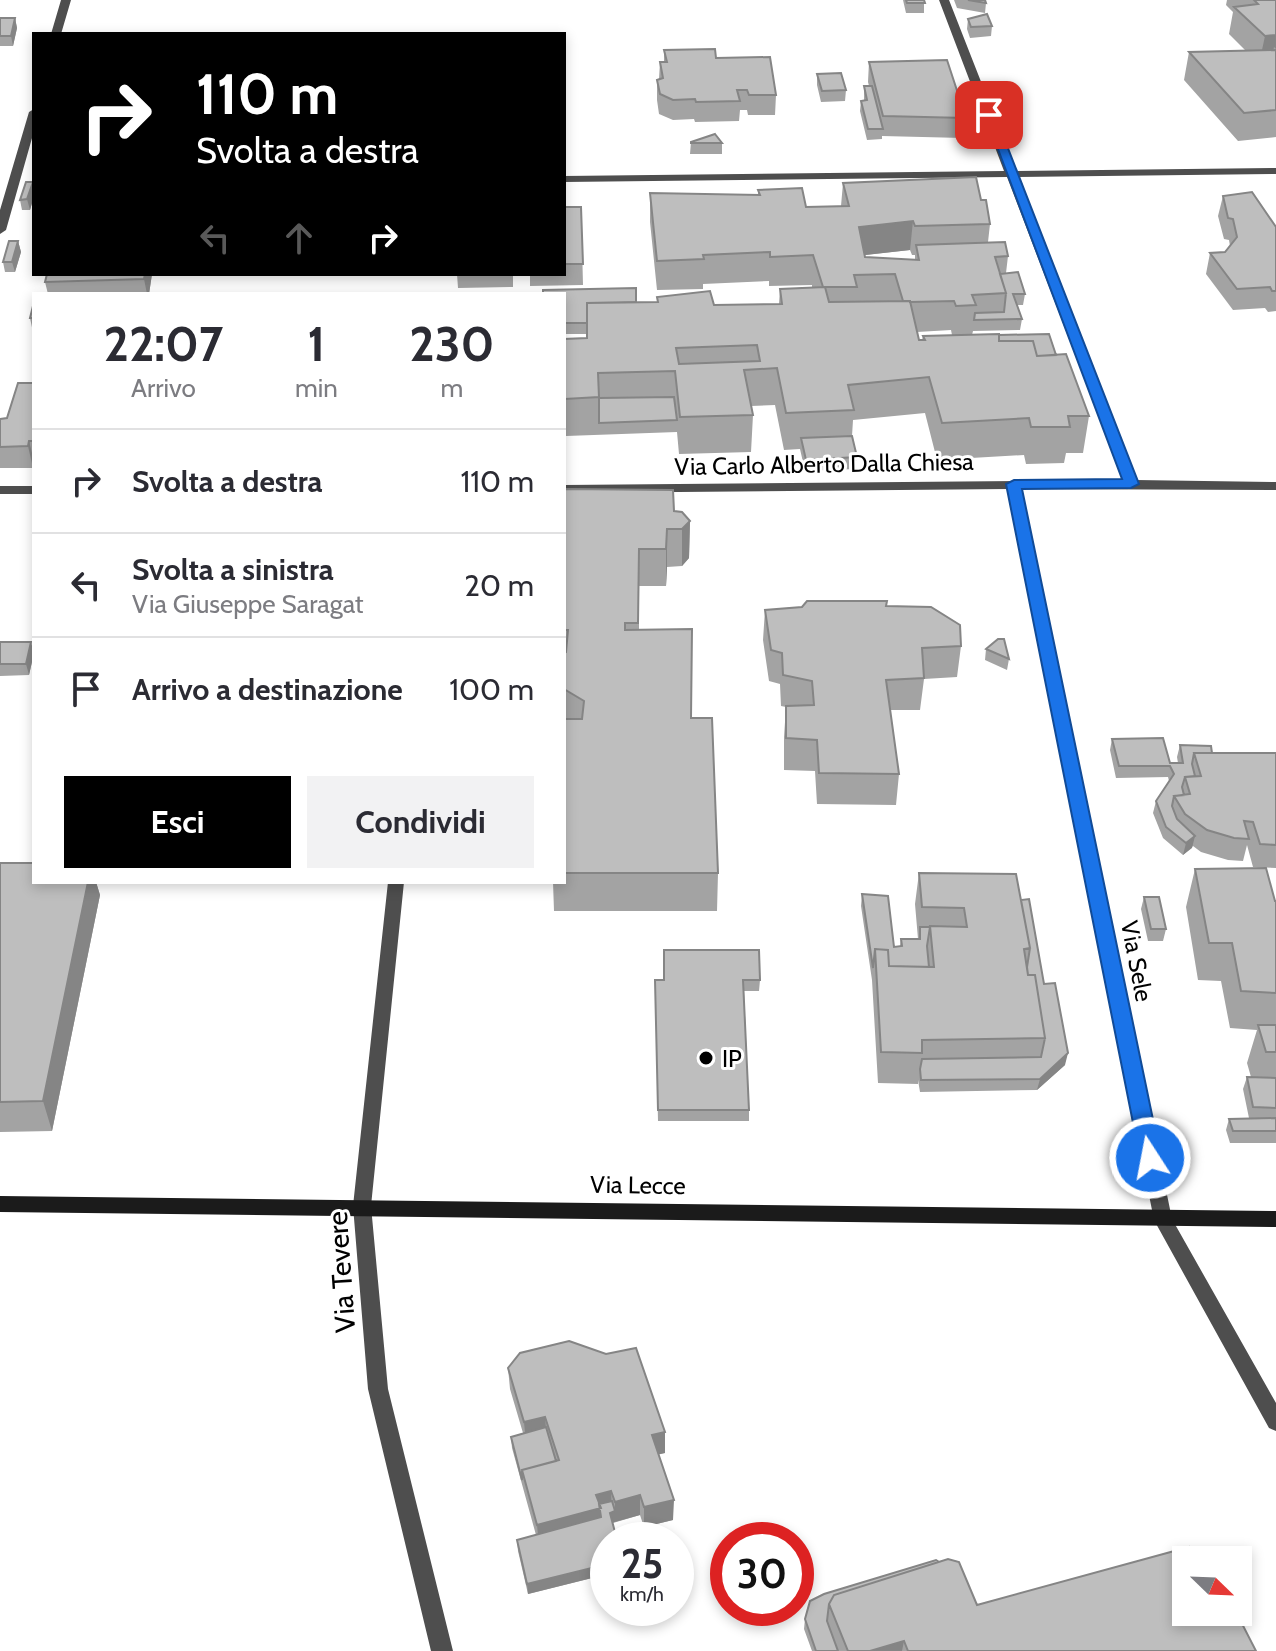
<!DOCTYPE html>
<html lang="it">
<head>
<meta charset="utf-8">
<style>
	body { margin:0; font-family:Cabin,sans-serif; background:#f2f2f3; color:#2b2b33; height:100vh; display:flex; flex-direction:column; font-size:30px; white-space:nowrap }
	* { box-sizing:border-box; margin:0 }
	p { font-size:26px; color:#7c7c81 }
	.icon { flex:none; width:44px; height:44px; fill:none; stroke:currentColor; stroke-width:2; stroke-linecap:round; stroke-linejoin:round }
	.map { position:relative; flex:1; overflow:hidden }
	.details { position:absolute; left:32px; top:292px; width:534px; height:592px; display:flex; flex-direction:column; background:#fff; border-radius:0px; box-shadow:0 4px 12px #0003 }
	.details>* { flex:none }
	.top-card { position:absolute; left:32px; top:32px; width:534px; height:244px; border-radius:0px; box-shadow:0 4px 12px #0003; background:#000; color:#fff; overflow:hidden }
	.needle { width:52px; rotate:113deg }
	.fabs { position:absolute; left:1172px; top:1546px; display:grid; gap:16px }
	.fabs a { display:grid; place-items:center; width:80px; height:80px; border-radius:0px; background:#fff; box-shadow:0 4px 12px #0003; font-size:40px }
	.speed { position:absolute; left:590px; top:1522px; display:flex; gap:16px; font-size:40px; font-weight:700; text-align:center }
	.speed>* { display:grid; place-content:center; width:104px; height:104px; border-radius:50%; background:#fff; box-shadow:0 4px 12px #0003; line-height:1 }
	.speed small { font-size:20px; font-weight:400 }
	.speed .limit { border:12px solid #d22; background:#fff; color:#111 }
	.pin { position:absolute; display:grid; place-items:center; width:68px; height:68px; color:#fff; margin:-34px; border-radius:16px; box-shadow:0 4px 12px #0006 }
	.me { position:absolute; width:88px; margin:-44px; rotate:349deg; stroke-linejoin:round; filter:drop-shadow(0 0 6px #0008) }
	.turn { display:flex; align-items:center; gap:28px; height:168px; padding:0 32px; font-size:36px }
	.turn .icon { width:104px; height:104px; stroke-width:2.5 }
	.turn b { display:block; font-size:56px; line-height:68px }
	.lanes { display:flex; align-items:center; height:76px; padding:0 32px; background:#0003; justify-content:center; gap:40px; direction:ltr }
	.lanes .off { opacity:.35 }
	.eta { display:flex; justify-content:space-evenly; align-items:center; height:136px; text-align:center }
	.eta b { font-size:48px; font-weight:800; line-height:56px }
	.primary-button { display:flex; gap:16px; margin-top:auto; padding:16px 32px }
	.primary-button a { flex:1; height:92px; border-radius:0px; background:#000; color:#fff; font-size:32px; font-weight:800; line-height:92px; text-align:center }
	.primary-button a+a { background:#f2f2f3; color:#2b2b33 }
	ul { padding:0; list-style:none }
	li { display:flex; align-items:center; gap:24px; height:104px; padding:0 32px; border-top:2px solid #e1e1e2 }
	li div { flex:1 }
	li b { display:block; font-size:30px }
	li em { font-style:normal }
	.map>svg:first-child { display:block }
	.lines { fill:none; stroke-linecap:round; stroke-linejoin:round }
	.street { fill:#4e4e4e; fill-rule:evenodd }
	.secondary { fill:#1b1b1b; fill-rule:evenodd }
	.wall { fill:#a3a3a3; fill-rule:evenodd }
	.shaded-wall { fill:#858585 }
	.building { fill:#bebebe; stroke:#858585; stroke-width:2; fill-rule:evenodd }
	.route { fill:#1a73e8; stroke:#114b97; stroke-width:2 }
	.poi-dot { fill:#000; stroke:#fff; stroke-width:3 }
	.labels { text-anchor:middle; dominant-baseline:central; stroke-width:6; stroke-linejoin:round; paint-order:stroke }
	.street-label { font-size:24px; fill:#000; stroke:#fff }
	.poi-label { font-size:24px; fill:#000; stroke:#fff; text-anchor:start }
	.near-street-label { font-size:28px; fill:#000; stroke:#fff }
</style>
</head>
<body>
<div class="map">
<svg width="1276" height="1651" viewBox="0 0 1276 1651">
	<rect width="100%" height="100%" fill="#fff"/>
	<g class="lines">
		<path class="street" d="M61,0H71L61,34H51Z
			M939,0H949L1016,171L1276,168V174L1018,177L1136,480L1276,482V490L1022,489L1172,1219L1276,1403V1431L1269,1428L1154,1220L1008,489L564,493V485L1123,480L1007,177L564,182V176L1004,171Z
			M34,109V131L6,230L0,234V210L29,112Z
			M0,486H34V494H0Z
			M388,882H404L371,1206L388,1389L453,1651H431L368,1389L353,1206Z"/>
		<path class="secondary" d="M0,1196L1276,1211V1227L0,1212Z"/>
	</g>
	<path class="wall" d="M903,0H924V13H906Z
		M954,0H985L986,3L985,13L957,8Z
		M1227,0H1276V137L1238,141L1184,80L1189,52L1246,51L1229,34L1233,12L1226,5Z
		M0,18H15L17,28L13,46H0Z
		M968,19L992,26L991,36L970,38L967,29Z
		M664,50L716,58L776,95L775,115H748L747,110H740L739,121L695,122L694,119L673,120L659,114L657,100V80L659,79L660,62H664Z
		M869,62L966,118L963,138L882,136V139L867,140L860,111L861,101H864V86H869L868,82Z
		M817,74L846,90L845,101L821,102L817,85Z
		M691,142L722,143V154H690Z
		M33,182L34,196L30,210H22L20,200Z
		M843,183L981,200L990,224L988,242L1008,256L1006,273L1025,294L1023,305H1017L1022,319L1020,330L973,331L972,335H999L1056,355L1089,416L1083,453H1066L1064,463L1026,464L1024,455L937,460L925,413L853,420L852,436L857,457L856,469L805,471L800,449L784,450L775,405L751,406L753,415L751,452L679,454L677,432L566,436L565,426L564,429V339L587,338V334H564V294L636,302H657V297L714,305L779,304L780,289L812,287V285L769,286V281L703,284V289L657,290L650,222V193L758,195V190L806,207L841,206ZM910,250L912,255H915V260L865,257L864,255ZM951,330L952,335L923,336L922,340H919L917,332Z
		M1223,196L1276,227V311L1268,312L1265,308L1233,310L1206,274L1210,253L1225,252L1230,246L1229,240L1224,239L1218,216Z
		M564,207H581L583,285L530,286V274H564Z
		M18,241L21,252L15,272H5L3,262Z
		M47,274H152L149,294H48L45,282Z
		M457,274H513V287L458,288Z
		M34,302V337L30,318Z
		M34,383L33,468H0V419L7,418Z
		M564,489L674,511L690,521L689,558L682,566L667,567L666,586H639V630L691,718L718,873L717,911H554L553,882H564Z
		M886,606L961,646L957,677L924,679L920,710H890L899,774L896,805L817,804L815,771L784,770V737L786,707L781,706L780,684L769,681L763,640L765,610Z
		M0,642L34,653L29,675L0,676Z
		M986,649L1009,659L1007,670L985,660Z
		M1112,739L1170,763H1178L1177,757L1180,745L1212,753H1276V868L1253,867L1247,845L1243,861L1228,860L1201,852L1193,846L1183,855L1163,838L1153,813L1156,801L1169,781L1168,777L1116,778L1110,750Z
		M0,863L34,882H96L100,895L52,1131L0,1132Z
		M1195,869L1276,901V1143H1230L1226,1130L1229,1119L1249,1118L1243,1089L1247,1077H1251L1247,1063L1257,1030L1230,1028L1221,981L1198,980L1186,907Z
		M919,873L1021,900L1065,1065L1037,1090L920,1092L918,1080V1084L878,1083L872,980L861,906L862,894L894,947L900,946L901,939H918L915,904Z
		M1144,897L1166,929L1163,941H1148L1141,909Z
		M655,980H760L759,991H744L749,1110V1121H658Z
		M508,1368L665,1453L658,1454L673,1520L644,1527L640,1515L613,1523L608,1540V1574L528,1594L518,1551L517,1540L536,1535L512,1448L511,1437L523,1433L510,1389Z
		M1186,1560L1256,1651H812L804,1629L805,1619L810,1601L977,1605Z"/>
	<path class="shaded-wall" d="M15,18L17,28L13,46L11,36Z
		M1276,35V49L1274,47L1271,62L1259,64L1265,36Z
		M33,182L34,196L30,210L27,199Z
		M913,221L910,250L857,256L859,227Z
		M18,241L21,252L15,272L12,262Z
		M145,274H152L149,294H147L144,279Z
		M29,441L34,461L33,468L28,446Z
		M690,521L689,558L682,566V529Z
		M667,529V567L666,586V549Z
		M31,642L34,653L29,675L26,664Z
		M1195,836L1192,848L1183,855L1186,843Z
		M88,882H96L100,895L52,1131L43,1101Z
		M1068,1053L1065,1065L1037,1090L1040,1079Z
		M545,1417L547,1438L526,1443L524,1422Z
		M665,1432V1453L652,1456V1435Z
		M611,1491L612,1511L601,1528L539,1545L537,1525L596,1495Z
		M640,1495V1515L611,1523L610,1513L615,1511V1502Z
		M674,1500L673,1520L644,1527V1507Z
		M608,1564V1574L528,1594L527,1584Z
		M904,1641L902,1651H870Z"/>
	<path class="building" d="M906,0H924L925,3H907Z
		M968,0H985L986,3Z
		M1254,0H1276V35L1265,36L1234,7L1258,4Z
		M987,14L992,26L971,27L968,19Z
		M0,18H15L11,36H0Z
		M715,49L716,58L770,57L776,95H749L747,90H737L740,101L696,102L695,99L673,100L660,94L657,80L663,78L660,62H667L664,50Z
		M1276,50V110L1244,113L1189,52Z
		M947,60L966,118L883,116L869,62Z
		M841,73L846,90L822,91L817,74Z
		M864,86H872L883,129H868L861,101L867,100Z
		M715,134L722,143H691V142Z
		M976,177L981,200H986L990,224L915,226L913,221L859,227L865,257L919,260L916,245L1005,242L1008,256L995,257L1006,293L972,295L976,305L956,306L954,301L910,302V301H903L895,274L854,275L857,287H823L813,255L770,257V252L703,255L704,259L657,261L650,193L760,195L758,190L802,188L806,207L849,206L843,183Z
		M26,182H33L27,199L20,200Z
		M1252,192L1276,227V291H1272L1270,287L1237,289L1210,253L1225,252L1237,237L1233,219L1228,218L1223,196Z
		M564,207H581L583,264H564Z
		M9,241H18L12,262H3Z
		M1018,272L1025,294H1013L1022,319L974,320L975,313L1004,312L1006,293L1000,274Z
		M47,274H145L144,279L45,282Z
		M825,287L829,302L910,301L919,340H925L923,336L999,334V341H1033L1037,356L1066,354L1089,416H1068L1070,427H1031L1029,418L942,423L929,377L848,385L854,410L786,413L777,368L744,370L753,415L680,417L675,371L598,373L599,397L565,399L564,339L587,338V303L658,302L657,297L710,291L714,305L782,304L780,289ZM757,345L760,361L679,364L676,348Z
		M636,288V302L587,303V326V323H564V294H543V290Z
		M34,302V318H30Z
		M1049,334L1056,355L1037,356L1033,341H999V335Z
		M18,383H34V441H29L28,446L0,447V419L7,418Z
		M674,397L677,420L599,423V398Z
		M852,436L857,457L806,460L801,438Z
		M564,489L673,490L674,511L682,512L690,521L682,529H667L666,549H639L638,623H625V630L692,629L691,718H712L718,873H564V719H582L584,701L564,689V653L566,652L568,630H564Z
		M807,601H887L886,606L931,607L960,625L961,646L922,648L924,678L886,680L899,774L819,773L817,740L786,738V706L814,705L812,681L783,675L782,653L771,650L765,610L802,607Z
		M998,639H1004L1009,659L986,649Z
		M0,642H31L26,664H0Z
		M1163,738L1170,763H1183L1180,745L1211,746L1212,753H1194L1192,764L1195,776L1185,777L1182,787L1184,795L1174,796L1172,806L1177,819L1195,836L1186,843L1166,827L1156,801L1174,774L1170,766H1119L1112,739Z
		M1194,753H1276V845L1260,844L1253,822L1244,821L1249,839L1234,838L1207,830L1185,814L1174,796L1190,794L1185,777L1201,776Z
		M0,863H34V882H88L43,1101L0,1102Z
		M1266,868L1275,901H1276V993L1241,991L1232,943H1209L1195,869Z
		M919,873L1016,874L1030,948L1024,949L1028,975H1035L1045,1038L922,1040V1053L881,1052L875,949L888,950L889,966L934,967L930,926L967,927L964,908L922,907Z
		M862,894L888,896L894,947L902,946L901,939H920V927H930L927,946L929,967L889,966L888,950L875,949L873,968Z
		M1144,897H1159L1166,929H1151Z
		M1029,899L1044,984L1055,983L1068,1053L1040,1079L921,1080L920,1069L922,1059L1041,1057L1045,1038L1035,975H1028L1027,967L1030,948L1021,900Z
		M664,950H759L760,980H743L749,1110H658L655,980H664Z
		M1258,1025H1276V1052H1266Z
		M1247,1077L1276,1078V1108L1253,1107Z
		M1276,1118V1131H1233L1229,1119Z
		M569,1341L606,1354L636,1348L665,1432L652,1435L674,1500L644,1507L640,1495L615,1502L611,1491L596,1495L601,1508L537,1525L522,1470L559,1460L545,1417L524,1422L508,1368L520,1353Z
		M546,1427L556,1461L522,1470V1480L511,1437Z
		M612,1501L615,1511L610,1513L617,1540H608V1564L527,1584L517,1540L601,1517L599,1504Z
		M1189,1547L1195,1560H1186V1612H1236L1256,1651H908L904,1641L870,1651H848L829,1604L834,1595L948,1559L959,1562L977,1605Z
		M936,1560L939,1562L834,1595L829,1604L827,1621L838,1651H816L805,1619L810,1601L824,1594Z"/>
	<path class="route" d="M984,112L995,115L1139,484L1131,488L1022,489L1161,1158L1150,1167L1140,1158L1006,484L1014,480L1122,479Z"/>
	<circle class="poi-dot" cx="706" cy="1058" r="8"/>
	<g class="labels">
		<g class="street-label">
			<text transform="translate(824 464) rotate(-1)">Via Carlo Alberto Dalla Chiesa</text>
			<text transform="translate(1137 961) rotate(79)">Via Sele</text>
			<text transform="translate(638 1185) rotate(1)">Via Lecce</text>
		</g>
		<g class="poi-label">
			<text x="722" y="1058">IP</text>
		</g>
		<g class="near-street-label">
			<text transform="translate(341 1272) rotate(-94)">Via Tevere</text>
		</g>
	</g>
</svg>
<div class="fabs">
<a><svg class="needle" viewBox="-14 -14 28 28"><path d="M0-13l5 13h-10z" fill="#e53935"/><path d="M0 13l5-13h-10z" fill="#7c7c81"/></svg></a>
</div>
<div class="speed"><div>25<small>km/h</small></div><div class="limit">30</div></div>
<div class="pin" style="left:989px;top:115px;background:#d93025"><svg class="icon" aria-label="arrive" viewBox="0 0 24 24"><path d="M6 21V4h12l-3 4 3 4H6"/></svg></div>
<svg class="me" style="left:1150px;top:1158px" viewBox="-20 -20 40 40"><circle r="17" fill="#1a73e8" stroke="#fff" stroke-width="3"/><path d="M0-11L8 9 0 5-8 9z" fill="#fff"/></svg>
<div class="top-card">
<div class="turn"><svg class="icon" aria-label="right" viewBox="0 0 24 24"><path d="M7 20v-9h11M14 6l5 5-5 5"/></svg><div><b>110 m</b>Svolta a destra</div></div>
<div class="lanes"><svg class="icon off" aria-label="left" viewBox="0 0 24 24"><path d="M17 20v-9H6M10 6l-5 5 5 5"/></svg><svg class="icon off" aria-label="ahead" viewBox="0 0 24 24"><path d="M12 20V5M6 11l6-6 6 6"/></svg><svg class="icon" aria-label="right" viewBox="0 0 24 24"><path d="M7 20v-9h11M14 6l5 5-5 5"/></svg></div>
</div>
<section class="details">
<div class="eta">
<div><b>22:07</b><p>Arrivo</p></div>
<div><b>1</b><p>min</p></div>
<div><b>230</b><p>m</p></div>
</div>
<ul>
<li><svg class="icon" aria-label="right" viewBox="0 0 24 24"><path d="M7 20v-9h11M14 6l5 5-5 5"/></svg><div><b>Svolta a destra</b></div><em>110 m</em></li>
<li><svg class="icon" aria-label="left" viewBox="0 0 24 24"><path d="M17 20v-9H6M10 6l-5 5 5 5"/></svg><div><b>Svolta a sinistra</b><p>Via Giuseppe Saragat</p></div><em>20 m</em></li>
<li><svg class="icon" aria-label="arrive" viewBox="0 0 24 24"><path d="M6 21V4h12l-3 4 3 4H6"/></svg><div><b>Arrivo a destinazione</b></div><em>100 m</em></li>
</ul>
<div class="primary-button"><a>Esci</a><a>Condividi</a></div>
</section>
</div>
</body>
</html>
